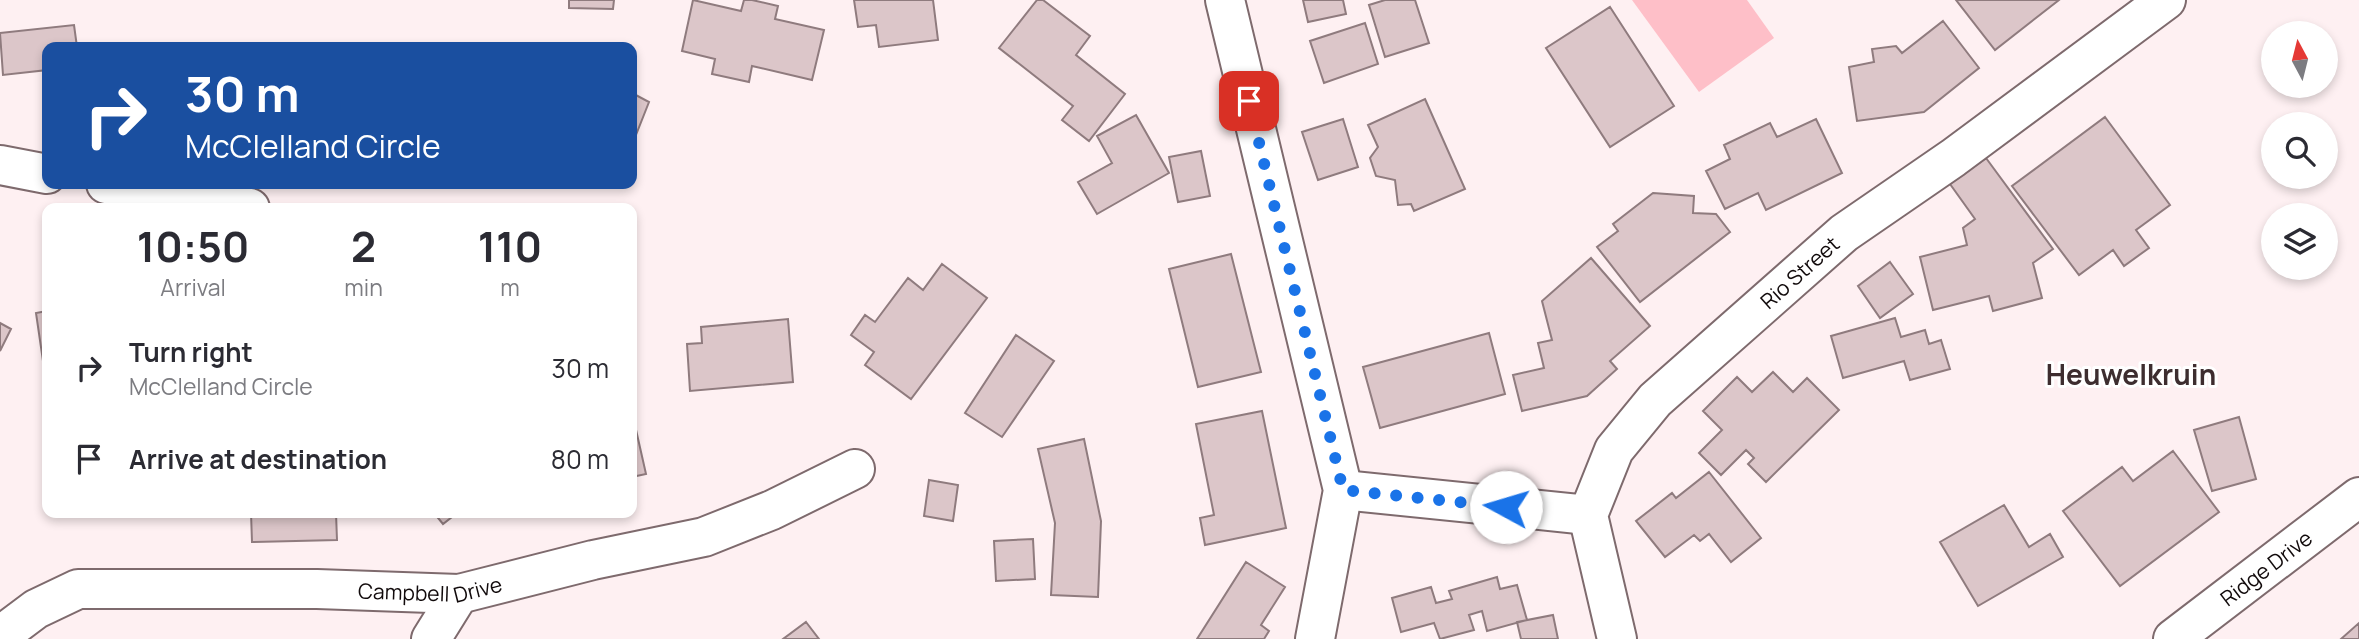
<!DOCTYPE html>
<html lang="en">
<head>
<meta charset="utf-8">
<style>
	body { margin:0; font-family:Manrope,sans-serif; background:#f2f2f3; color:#2b2b33; height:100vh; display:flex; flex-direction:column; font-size:26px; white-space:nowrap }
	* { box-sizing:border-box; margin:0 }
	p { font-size:23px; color:#7c7c81 }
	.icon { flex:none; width:38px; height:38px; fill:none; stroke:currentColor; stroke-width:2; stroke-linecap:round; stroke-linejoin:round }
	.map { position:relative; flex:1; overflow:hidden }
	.drawer { position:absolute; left:42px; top:203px; width:595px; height:315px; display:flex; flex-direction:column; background:#fff; border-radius:14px; box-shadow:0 4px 10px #0003 }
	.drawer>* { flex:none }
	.banner { position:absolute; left:42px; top:42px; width:595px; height:147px; border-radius:14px; box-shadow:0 4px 10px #0003; background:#1a4fa0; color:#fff; overflow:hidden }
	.needle { width:46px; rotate:353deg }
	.buttons { position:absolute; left:2261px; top:21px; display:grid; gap:14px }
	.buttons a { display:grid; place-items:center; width:77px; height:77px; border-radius:50%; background:#fff; box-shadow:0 4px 10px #0003; font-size:35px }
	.pin { position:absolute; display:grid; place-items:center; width:60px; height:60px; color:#fff; margin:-30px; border-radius:14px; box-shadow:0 4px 10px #0006 }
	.me { position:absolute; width:77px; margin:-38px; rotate:276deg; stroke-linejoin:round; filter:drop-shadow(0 0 5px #0008) }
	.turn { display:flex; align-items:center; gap:24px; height:147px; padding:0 28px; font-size:32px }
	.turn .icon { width:91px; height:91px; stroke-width:2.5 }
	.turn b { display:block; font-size:49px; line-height:60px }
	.eta { display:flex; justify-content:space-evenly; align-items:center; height:119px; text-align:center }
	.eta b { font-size:42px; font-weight:700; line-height:49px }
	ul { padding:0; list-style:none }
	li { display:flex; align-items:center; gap:21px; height:91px; padding:0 28px }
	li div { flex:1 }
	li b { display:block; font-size:26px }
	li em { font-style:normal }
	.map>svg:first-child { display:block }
	.green { fill:#febfc8 }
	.building { fill:#dcc6c9; stroke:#8f7b7e; stroke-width:2 }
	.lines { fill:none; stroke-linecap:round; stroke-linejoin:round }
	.minor-casing { stroke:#7e6a6d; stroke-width:42 }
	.minor { stroke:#fff; stroke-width:38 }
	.route { stroke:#1a73e8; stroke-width:12; stroke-dasharray:0 21.6 }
	.labels { text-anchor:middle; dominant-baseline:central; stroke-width:6; stroke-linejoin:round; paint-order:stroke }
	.street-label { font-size:21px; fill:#110a0b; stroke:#fff }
	.district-label { font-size:28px; font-weight:bold; fill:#3d2d2f; stroke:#fff }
</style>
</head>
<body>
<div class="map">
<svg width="2359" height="639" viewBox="0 0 2359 639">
	<rect width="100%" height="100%" fill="#fef0f2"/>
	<path class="green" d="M1632,0H1747L1774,38L1699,92Z"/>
	<path class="building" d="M569,0H614L613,9L569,8Z
		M693,0L741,11L744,0H752L778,6L775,19L824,30L812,80L752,66L749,82L712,74L715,59L682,51Z
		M854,0H933L938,40L879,47L876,25L858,27Z
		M1037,0H1043L1090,36L1076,55L1125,94L1089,141L1062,120L1073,106L999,48Z
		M1303,0H1343L1346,14L1308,22Z
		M1385,0H1415L1429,43L1385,57L1369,5Z
		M1956,0H2059L1995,50Z
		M1610,7L1674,106L1610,147L1546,48Z
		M1943,21L1979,68L1924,112L1857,121L1849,67L1874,62L1872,49L1896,46L1902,53Z
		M1365,23L1378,64L1324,83L1310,41Z
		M74,25L77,47H47V70L3,75L0,33Z
		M632,93L649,102L632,145Z
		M1425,99L1465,189L1414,211L1411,204L1398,205L1395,180L1376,176L1370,158L1378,147L1368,125Z
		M1136,115L1169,173L1097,214L1078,182L1112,163L1097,136Z
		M2105,117L2170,205L2136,230L2149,248L2124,266L2113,250L2079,275L2012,186Z
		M1343,119L1358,167L1318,180L1302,132Z
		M1816,119L1842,173L1766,210L1758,193L1725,209L1706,171L1730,159L1724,145L1770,123L1777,137Z
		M1201,151L1210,196L1178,202L1169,157Z
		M1986,158L2053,249L2033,263L2042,298L1993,311L1989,296L1933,310L1920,257L1967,245L1963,228L1975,219L1950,184Z
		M1653,193L1694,196L1693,213L1716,214L1730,232L1640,302L1597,247L1618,231L1613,224Z
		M1231,254L1261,372L1198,387L1169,269Z
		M1591,258L1650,326L1610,361L1617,369L1587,396L1522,411L1513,375L1544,368L1538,343L1552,340L1542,301Z
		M1890,262L1913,294L1880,318L1858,286Z
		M942,264L987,298L911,399L865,365L874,352L851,335L865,315L875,322L908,278L923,290Z
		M47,311V360L43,361L36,313Z
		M1895,318L1901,337L1925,330L1929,344L1941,340L1950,369L1910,380L1904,361L1843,378L1831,336Z
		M788,319L793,382L690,391L687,344L702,343L701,327Z
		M0,323L11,329L0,351Z
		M1489,333L1505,394L1380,428L1363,367Z
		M1016,335L1054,361L1002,437L965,413Z
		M1773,372L1793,392L1807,378L1839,410L1766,482L1748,464L1754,458L1746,450L1721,475L1699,453L1722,430L1703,411L1737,377L1752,392Z
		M1262,411L1286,528L1205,545L1200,518L1214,515L1196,424Z
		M632,412L646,474L632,477Z
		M2239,417L2256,479L2212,491L2194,430Z
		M1084,439L1101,521L1098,597L1051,595L1055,523L1038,449Z
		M2173,451L2219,512L2120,586L2063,511L2122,467L2133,481Z
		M1709,472L1761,538L1731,562L1709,534L1700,541L1694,535L1665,557L1636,521L1672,493L1676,498Z
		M929,480L958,485L953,521L924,516Z
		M2004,505L2029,547L2050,534L2063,557L1978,606L1940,542Z
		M251,513H336L337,540L252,542Z
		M434,513H457L443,524Z
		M1033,539L1035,579L996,581L994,541Z
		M1246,562L1285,587L1261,625L1269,631L1264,639H1197Z
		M1497,577L1500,589L1517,585L1527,620L1487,631L1482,611L1469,615L1474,630L1440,639L1434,623L1401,632L1392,598L1431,587L1436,603L1452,599L1449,591Z
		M1553,615L1558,639H1521L1517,622Z
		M806,622L819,639H783Z
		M2359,623V639H2341Z"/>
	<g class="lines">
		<defs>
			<g id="minor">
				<path d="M1225,0L1343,490L1315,639"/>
				<path d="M0,165L47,174"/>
				<path d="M106,184L250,208"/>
				<path d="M1343,490L1588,515"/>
				<path id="s1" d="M0,636L36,609L78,589H317L459,594L593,560L704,537L772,510L855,469"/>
				<path d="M431,639L459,594"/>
				<path id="s2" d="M1617,639L1588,515L1614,450L1655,400L1844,233L1953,158L2166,0"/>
				<path id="s3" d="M2173,639L2359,497"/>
			</g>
		</defs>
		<use href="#minor" class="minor-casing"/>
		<use href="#minor" class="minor"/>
	</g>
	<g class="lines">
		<path class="route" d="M1249,101L1343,490L1506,507"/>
	</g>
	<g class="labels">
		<g class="street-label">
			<text stroke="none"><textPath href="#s2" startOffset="455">Rio Street</textPath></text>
			<text stroke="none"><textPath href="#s3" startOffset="117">Ridge Drive</textPath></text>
			<text stroke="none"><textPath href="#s1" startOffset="444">Campbell Drive</textPath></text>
		</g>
		<g class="district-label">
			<text x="2131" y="374">Heuwelkruin</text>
		</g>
	</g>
</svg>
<div class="buttons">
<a><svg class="needle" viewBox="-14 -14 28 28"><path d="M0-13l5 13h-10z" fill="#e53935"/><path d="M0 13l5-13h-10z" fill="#7c7c81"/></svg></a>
<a><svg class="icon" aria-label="search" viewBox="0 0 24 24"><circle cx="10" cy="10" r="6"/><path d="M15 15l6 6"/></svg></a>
<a><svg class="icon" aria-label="layers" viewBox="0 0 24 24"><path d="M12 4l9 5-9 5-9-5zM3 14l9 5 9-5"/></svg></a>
</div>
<div class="pin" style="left:1249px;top:101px;background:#d93025"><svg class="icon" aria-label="arrive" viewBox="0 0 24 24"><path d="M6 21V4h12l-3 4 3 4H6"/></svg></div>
<svg class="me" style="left:1506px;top:507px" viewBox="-20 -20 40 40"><circle r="19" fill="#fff"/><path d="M0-13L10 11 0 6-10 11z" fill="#1a73e8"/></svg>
<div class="banner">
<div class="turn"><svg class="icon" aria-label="right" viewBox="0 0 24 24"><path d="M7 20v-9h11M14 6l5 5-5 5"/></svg><div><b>30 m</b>McClelland Circle</div></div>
</div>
<section class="drawer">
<div class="eta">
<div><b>10:50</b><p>Arrival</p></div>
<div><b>2</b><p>min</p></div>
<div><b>110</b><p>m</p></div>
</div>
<ul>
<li><svg class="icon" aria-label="right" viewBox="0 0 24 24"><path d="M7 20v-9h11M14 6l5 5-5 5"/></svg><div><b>Turn right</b><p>McClelland Circle</p></div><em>30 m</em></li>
<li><svg class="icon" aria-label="arrive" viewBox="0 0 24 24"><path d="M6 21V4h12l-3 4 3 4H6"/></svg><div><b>Arrive at destination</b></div><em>80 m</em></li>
</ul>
</section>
</div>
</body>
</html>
